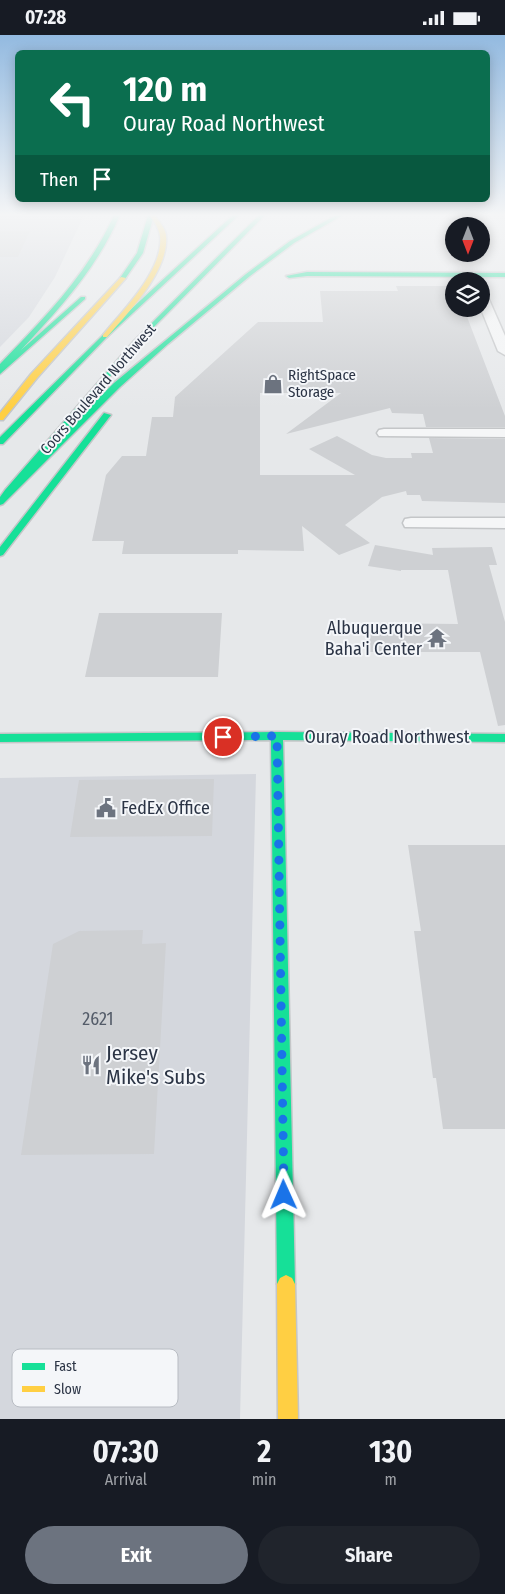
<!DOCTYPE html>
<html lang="en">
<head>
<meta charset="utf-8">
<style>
	body { margin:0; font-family:"Fira Sans Condensed",sans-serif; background:#20242c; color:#f1f3f6; height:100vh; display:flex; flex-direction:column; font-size:19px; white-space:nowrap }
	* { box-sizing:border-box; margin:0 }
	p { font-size:16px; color:#9ea1a6 }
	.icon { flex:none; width:28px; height:28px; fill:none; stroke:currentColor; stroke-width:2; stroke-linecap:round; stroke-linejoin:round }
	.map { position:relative; height:1384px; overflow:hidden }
	.side { display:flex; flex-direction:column; background:#171b24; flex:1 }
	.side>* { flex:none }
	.banner { position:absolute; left:15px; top:15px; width:475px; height:152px; border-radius:8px; box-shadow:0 2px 12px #0003; background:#0b6e4f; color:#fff; overflow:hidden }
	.needle { width:32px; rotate:180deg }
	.fabs { position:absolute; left:445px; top:182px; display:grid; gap:10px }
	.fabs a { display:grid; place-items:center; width:45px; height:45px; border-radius:50%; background:#171b24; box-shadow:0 2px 12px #0003; font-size:25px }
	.pin { position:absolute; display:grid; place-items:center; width:42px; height:42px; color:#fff; margin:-21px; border:2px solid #fff; border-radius:50%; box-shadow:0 1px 5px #0007 }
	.me { position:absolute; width:55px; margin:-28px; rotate:359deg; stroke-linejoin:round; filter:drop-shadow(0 0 4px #0008) }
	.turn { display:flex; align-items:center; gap:18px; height:105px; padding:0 25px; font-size:22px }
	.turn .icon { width:65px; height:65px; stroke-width:2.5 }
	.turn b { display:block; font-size:35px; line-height:42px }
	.then { display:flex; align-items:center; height:48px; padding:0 25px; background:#0003; gap:10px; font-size:19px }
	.eta { display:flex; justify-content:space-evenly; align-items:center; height:85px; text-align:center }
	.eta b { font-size:30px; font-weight:700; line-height:35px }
	.button { display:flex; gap:10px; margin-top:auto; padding:10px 25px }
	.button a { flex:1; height:58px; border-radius:30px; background:#6c737f; color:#fff; font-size:20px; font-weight:700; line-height:58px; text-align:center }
	.button a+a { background:#20242c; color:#f1f3f6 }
	.status { display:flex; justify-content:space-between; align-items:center; height:35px; padding:0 25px; background:#171b24; direction:ltr }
	.status svg { height:14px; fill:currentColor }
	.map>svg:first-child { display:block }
	.built { fill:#d4d7dd }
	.building { fill:#ced0d3 }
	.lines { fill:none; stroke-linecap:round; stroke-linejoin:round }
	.street-casing { stroke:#c4c6c8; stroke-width:3 }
	.fast-casing { stroke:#c4c6c8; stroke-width:3 }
	.slow-casing { stroke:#c4c6c8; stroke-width:3 }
	.street { fill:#f5f6f7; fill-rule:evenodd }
	.fast { fill:#16e098; fill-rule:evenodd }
	.slow { fill:#ffcf43; fill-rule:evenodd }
	.route { stroke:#1a73e8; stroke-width:9; stroke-dasharray:0 16.2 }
	.labels { text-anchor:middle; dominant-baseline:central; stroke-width:4; stroke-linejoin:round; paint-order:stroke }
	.far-poi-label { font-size:15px; fill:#2b3445; stroke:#f4f6f9; text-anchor:start }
	.far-street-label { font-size:15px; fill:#2b3445; stroke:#f4f6f9 }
	.poi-label { font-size:18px; fill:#2b3445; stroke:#f4f6f9; text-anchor:end }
	.street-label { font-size:18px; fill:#2b3445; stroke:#f4f6f9 }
	.near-number-label { font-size:18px; fill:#545c69 }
	.near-poi-label { font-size:21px; fill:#2b3445; stroke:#f4f6f9; text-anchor:start }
	.key { fill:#f4f6f9; stroke:#b8bcc3; stroke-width:1 }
	.key-label { font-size:14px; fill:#2b3445 }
</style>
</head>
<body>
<div class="status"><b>07:28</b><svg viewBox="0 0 49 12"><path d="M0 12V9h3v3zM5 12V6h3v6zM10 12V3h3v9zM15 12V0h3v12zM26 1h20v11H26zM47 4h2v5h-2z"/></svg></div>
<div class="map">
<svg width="505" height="1384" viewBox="0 0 505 1384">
	<rect width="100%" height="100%" fill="#e6e8ea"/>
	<path class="built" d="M0,180H84L55,242L29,282L0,312Z
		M256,739L240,1384H0V743Z"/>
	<path class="building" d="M0,196H30L18,222H0Z
		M396,251H454V274H464L505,381V392H426L423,379L392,378L390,373L286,399L341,358H260V440H355L309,414L337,401L372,420L386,423H412L411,418H433L429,403L505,404V468L422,466L420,460H407L406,456L382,462L345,490L370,508L339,520L302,491L304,516L238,515V519H122L124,506H92L106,440L122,421H146L152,382H173L175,362L258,287H323L320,256H398Z
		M375,510L433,520L432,513L492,512L497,530H489L505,587V690L498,691L480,617H370L366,588L458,589L448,535H401V536L368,531Z
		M99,578H222L218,642H85Z
		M214,744L212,801L70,802L79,745Z
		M408,810H505V1094H443L436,1043H433L414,896H421Z
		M143,895L142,909L166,908L154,1119L21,1120L53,909L79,896Z"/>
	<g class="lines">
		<defs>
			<path id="street" d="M481,257L487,260L505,301V320L498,316L481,274Z
				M384,394H505V402L379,401L377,398L379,395Z
				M411,483H505V493L405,492L403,488L405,484Z"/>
			<path id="fast" d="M114,180H120C97,233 60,273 21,315L81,262H85V264L0,339V329C45,282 87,240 114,180Z
				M148,180H154L143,218L125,244H121L120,243L137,218Z
				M233,180H239L107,302L3,409H0V402L103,300Z
				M259,180H265L138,308L59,402L114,348L246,239L290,206L336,180H343L294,208L250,241L168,309L120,352L3,469L0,470V462L5,455L134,306Z
				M307,237L505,238V242L307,241L289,243L286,241Z
				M104,378L111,380L3,520L0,521V512Z
				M277,697L505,699V707L283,705L295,1249L292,1255L286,1258L280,1255L277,1249L271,705L0,707V699Z"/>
			<path id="slow" d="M149,180H155C159,186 165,193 166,200C170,235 128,278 107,302H103V300C123,275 164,235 160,201C159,193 154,186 149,180Z
				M121,242L126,243L37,343L3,385H0V378L31,339Z
				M286,1240L292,1243L295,1249L298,1384H278L277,1249L280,1243Z"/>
		</defs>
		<use href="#street" class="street-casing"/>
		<use href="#fast" class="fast-casing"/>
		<use href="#slow" class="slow-casing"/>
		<use href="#street" class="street"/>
		<use href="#fast" class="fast"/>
		<use href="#slow" class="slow"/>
	</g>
	<linearGradient id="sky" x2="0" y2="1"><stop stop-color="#93bae0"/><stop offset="0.48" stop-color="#f4f5f6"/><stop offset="1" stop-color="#f4f5f6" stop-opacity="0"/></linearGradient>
	<rect width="505" height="374" fill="url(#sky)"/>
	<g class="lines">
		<path class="route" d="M223,702L277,701L284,1160"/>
	</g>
	<defs>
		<symbol id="shop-bare" viewBox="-9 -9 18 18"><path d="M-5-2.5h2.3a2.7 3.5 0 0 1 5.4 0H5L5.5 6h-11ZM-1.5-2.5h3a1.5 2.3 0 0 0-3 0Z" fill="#6c737f" stroke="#f4f6f9" stroke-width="2.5" paint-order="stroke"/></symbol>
		<symbol id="temple-bare" viewBox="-9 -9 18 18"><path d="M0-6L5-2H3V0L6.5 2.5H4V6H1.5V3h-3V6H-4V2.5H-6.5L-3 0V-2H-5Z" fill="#6c737f" stroke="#f4f6f9" stroke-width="2.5" paint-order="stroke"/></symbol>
		<symbol id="civic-bare" viewBox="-9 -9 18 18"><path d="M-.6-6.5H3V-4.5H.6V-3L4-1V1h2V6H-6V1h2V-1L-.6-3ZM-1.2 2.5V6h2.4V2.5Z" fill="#6c737f" stroke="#f4f6f9" stroke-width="2.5" paint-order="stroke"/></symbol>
		<symbol id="restaurant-bare" viewBox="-9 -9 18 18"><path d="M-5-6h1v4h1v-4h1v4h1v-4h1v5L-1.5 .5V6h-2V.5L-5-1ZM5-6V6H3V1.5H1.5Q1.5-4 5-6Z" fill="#6c737f" stroke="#f4f6f9" stroke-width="2.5" paint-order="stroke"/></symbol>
	</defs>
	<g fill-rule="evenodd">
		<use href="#shop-bare" x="259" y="335" width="28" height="28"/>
		<use href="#temple-bare" x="423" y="589" width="28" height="28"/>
		<use href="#civic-bare" x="92" y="759" width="28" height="28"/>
		<use href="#restaurant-bare" x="77" y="1016" width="28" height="28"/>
	</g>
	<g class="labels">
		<g class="far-poi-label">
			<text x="288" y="340">RightSpace<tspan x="288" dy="17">Storage</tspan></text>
		</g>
		<g class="far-street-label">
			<text transform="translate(98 354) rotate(-49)">Coors Boulevard Northwest</text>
		</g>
		<g class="poi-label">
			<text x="422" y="593">Albuquerque<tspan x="422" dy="21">Baha'i Center</tspan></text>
			<text x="121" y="773" text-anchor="start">FedEx Office</text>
		</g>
		<g class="street-label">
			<text x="387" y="702">Ouray Road Northwest</text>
		</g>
		<g class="near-number-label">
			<text x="98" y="984">2621</text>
		</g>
		<g class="near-poi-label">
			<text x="106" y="1018">Jersey<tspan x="106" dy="24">Mike's Subs</tspan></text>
		</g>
	</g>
	<rect x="12" y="1314" width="166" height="58" rx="8" class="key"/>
	<rect x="22" y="1328" width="23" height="7" fill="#16e098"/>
	<rect x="22" y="1351" width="23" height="6" fill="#ffcf43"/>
	<g class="key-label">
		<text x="54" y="1336">Fast</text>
		<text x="54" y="1359">Slow</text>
	</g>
</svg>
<div class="fabs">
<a><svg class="needle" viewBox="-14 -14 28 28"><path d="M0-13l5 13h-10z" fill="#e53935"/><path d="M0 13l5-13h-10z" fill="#9ea1a6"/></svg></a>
<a><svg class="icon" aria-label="layers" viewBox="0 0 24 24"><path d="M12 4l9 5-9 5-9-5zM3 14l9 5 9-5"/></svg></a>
</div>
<div class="pin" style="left:223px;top:702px;background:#d93025"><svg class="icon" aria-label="arrive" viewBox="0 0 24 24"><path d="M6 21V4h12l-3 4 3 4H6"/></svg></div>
<svg class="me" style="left:284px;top:1160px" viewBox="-20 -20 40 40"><path d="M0-17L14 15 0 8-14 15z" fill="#1a73e8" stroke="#fff" stroke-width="4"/></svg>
<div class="banner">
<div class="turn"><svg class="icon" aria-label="left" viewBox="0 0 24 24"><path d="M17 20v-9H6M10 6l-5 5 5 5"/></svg><div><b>120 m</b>Ouray Road Northwest</div></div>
<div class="then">Then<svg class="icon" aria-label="arrive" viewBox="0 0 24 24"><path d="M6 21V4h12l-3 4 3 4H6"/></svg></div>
</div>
</div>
<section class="side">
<div class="eta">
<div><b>07:30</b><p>Arrival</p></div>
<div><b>2</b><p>min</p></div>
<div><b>130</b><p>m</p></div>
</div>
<div class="button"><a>Exit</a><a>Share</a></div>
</section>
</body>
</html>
